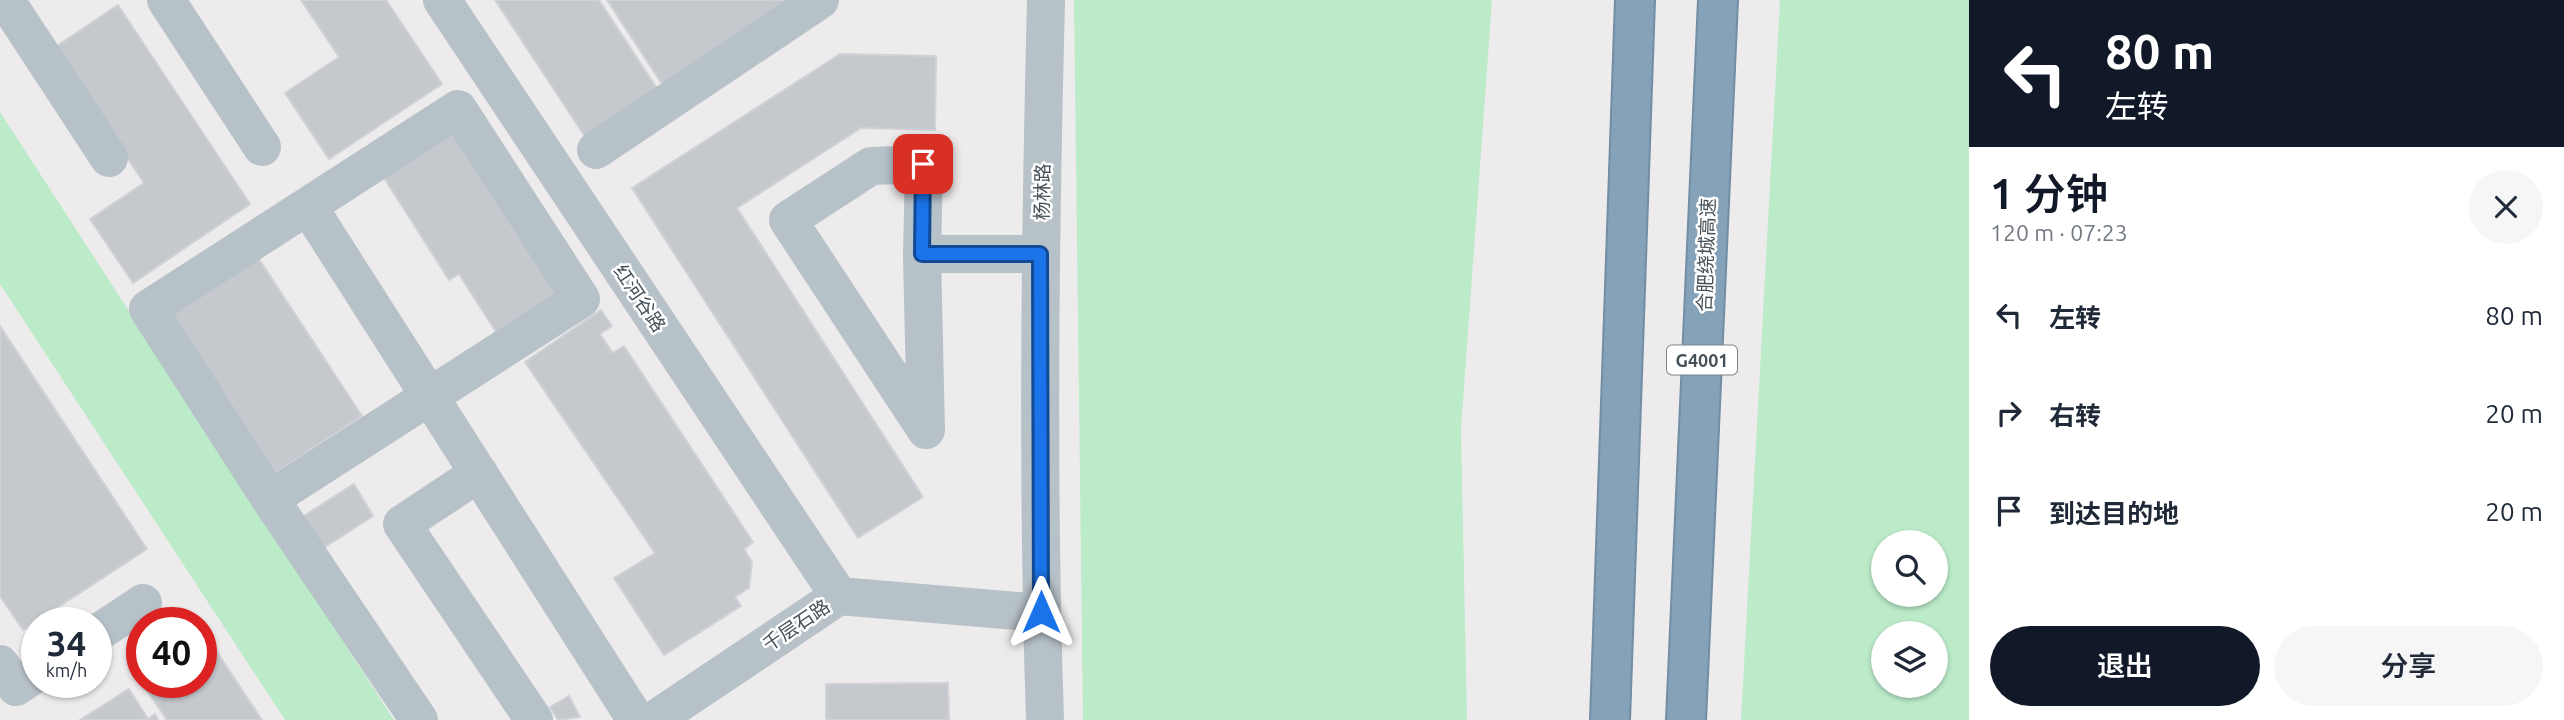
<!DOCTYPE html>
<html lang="zh">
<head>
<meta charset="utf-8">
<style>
	body { margin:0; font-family:Ubuntu,"Noto Sans SC",sans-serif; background:#f6f6f7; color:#1f2937; height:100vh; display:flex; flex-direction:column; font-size:26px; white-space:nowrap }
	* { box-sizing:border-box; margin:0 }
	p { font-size:23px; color:#747a83 }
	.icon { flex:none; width:38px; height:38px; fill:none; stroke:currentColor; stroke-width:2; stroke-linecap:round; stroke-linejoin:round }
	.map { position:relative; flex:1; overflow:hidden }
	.panel { display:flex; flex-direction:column; background:#fff; width:595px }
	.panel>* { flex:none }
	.top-card { background:#111827; color:#fff; overflow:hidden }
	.controls { position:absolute; left:1871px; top:530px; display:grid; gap:14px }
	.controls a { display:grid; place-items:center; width:77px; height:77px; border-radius:50%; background:#fff; box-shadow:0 2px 5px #0004; font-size:35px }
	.speed { position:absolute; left:21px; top:607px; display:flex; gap:14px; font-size:35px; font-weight:700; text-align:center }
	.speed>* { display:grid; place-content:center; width:91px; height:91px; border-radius:50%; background:#fff; box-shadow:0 2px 5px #0004; line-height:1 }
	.speed small { font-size:18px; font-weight:400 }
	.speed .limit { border:10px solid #d22; background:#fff; color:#111 }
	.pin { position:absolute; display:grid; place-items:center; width:60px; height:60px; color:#fff; margin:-30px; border-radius:14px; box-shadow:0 4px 10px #0006 }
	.me { position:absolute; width:77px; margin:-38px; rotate:0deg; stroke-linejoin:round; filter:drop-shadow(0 0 5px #0008) }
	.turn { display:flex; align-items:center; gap:24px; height:147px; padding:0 21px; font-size:32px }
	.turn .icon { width:91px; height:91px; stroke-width:2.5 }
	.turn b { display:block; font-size:49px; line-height:60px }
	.round { display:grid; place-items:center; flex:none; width:74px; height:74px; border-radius:37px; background:#f6f6f7 }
	.head { display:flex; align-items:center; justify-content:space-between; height:119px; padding:0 21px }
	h1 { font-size:42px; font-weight:600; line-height:52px; color:#111827 }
	.primary-button { display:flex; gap:14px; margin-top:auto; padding:14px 21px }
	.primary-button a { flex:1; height:80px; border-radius:42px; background:#111827; color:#fff; font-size:28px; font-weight:600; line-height:80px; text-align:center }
	.primary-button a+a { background:#f6f6f7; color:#1f2937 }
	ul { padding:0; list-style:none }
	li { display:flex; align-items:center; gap:21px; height:98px; padding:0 21px }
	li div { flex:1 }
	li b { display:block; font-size:26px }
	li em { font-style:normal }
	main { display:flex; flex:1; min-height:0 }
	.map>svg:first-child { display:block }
	.green { fill:#bbebc9; fill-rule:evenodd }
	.building { fill:#c5c9ce; stroke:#d0d2d7; stroke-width:2 }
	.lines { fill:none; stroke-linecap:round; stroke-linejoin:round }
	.highway-casing { stroke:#718ea4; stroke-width:42 }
	.minor { stroke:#b7c1c8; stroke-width:38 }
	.highway { stroke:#85a2b9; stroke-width:38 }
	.route-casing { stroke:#114b97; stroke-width:18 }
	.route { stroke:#1a73e8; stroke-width:12 }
	.labels { text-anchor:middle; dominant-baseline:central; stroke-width:5; stroke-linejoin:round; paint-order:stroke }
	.shield { fill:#fff; stroke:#7d848a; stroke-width:2 }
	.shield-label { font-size:18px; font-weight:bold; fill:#455058 }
	.street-label { font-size:19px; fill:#455058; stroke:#fff }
</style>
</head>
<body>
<main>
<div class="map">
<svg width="1969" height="720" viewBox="0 0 1969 720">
	<rect width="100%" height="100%" fill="#eeebec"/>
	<path class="green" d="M1074,0H1492L1461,429L1467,720H1083Z
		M1780,0H1969V720H1741ZM1936,542V595H1883V542ZM1883,634H1936V686H1883Z
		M0,112L394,720H285L0,284Z"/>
	<path class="building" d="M301,0H386L442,84L329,159L285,93L339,57Z
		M495,0H599L660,93L588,141Z
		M607,0H805L666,90Z
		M118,5L250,204L133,283L90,219L144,183L54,48Z
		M840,54L936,56L935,130L861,128L737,208L923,497L858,538L632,188Z
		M452,127L558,292L496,332L459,274L449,280L381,173Z
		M255,253L362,416L272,475L165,312Z
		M601,310L612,326L600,334L613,353L624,346L753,542L744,549L752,562L749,588L735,597L741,606L664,655L614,578L655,553L525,362Z
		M0,326L147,549L23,630L0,596Z
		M354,484L373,516L319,551L299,519Z
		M205,634L262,720H167L139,679L142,677V682H201V637Z
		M948,683L949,720H826V684Z
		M129,689L148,719L155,714L158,720H80Z
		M569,696L580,717L558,720L550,707Z"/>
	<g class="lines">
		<defs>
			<path id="highway" d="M1610,720L1635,0
				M1686,720L1718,0"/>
		</defs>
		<use href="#highway" class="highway-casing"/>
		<path class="minor" d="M166,0L262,147
			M442,0L839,596
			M14,13L109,158
			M458,109L581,299L270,499L148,309Z
			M596,150L820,0
			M308,206L636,720
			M922,254L926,430L788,220L871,166L924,164L922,254H1040
			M479,473L402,524L534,720
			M270,499L419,720
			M96,634L143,603
			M0,664L16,687L37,673
			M654,720L839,596L1041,613
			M1045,720C1037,480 1040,240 1046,0"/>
		<use href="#highway" class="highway"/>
	</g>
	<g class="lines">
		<defs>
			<path id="route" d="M923,164L922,254H1040L1041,612"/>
		</defs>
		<use href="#route" class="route-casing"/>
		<use href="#route" class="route"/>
	</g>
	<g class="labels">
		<rect class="shield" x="1667" y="345.5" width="70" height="29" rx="5"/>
		<g class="shield-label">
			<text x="1702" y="360">G4001</text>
		</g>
		<g class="street-label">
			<text transform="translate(1042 192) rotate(-89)">杨林路</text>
			<text transform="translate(1706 255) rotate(-88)">合肥绕城高速</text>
			<text transform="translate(640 298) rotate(56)">红河谷路</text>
			<text transform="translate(796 625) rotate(-34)">千层石路</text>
		</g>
	</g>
</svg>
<div class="controls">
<a><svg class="icon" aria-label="search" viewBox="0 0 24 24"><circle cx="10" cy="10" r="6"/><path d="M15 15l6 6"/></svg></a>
<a><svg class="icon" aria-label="layers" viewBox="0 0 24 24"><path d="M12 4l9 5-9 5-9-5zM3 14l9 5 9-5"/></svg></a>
</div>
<div class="speed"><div>34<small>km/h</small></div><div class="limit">40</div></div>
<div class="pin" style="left:923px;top:164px;background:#d93025"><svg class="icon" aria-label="arrive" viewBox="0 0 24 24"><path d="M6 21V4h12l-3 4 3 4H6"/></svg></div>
<svg class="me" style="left:1041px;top:612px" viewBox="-20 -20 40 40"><path d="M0-17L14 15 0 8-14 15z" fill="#1a73e8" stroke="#fff" stroke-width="4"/></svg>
</div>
<section class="panel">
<div class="top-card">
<div class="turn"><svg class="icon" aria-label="left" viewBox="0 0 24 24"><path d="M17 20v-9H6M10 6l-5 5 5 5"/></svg><div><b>80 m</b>左转</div></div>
</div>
<div class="head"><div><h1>1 分钟</h1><p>120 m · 07:23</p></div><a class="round"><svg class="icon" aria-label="close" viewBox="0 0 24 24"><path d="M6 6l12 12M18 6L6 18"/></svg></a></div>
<ul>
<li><svg class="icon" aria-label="left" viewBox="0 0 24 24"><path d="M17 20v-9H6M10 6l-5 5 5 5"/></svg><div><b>左转</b></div><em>80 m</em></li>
<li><svg class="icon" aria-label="right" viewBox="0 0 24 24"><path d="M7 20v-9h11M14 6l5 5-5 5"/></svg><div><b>右转</b></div><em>20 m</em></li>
<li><svg class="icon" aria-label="arrive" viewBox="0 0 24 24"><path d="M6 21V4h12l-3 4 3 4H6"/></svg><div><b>到达目的地</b></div><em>20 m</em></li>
</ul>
<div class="primary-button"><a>退出</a><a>分享</a></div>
</section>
</main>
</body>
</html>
